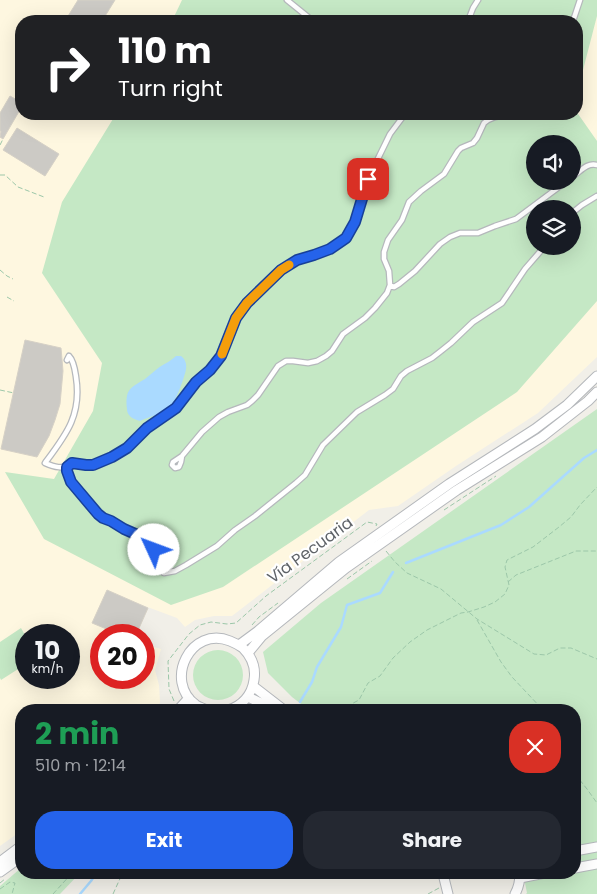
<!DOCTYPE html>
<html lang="en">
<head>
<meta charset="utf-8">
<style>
	body { margin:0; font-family:Poppins,sans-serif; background:#242831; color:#f1f3f6; height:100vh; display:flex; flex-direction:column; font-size:19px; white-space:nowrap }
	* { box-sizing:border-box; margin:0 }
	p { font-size:16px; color:#9ea1a6 }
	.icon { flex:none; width:28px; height:28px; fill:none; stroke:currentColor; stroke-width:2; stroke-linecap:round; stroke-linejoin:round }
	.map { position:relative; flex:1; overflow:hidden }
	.panel { position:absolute; left:15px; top:704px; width:566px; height:175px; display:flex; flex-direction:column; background:#171b24; border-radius:20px; box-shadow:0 5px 20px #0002 }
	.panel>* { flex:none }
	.guide { position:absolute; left:15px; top:15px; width:568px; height:105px; border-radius:20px; box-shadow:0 5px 20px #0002; background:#202124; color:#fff; overflow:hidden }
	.fabs { position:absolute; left:526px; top:135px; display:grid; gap:10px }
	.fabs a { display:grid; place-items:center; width:55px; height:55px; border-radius:50%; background:#171b24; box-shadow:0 5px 20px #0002; font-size:25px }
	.speed { position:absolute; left:15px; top:624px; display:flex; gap:10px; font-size:25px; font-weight:700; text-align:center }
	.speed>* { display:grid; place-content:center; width:65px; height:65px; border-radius:50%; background:#171b24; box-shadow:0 5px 20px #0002; line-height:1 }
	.speed small { font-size:12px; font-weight:400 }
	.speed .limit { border:8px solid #d22; background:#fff; color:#111 }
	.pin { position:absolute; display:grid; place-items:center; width:42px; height:42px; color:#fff; margin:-21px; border-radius:10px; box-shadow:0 2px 8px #0006 }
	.me { position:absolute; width:55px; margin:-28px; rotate:313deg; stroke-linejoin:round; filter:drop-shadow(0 0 4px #0008) }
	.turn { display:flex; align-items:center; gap:18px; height:105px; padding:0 20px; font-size:22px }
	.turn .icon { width:65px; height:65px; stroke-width:2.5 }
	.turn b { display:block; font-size:35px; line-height:42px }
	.round { display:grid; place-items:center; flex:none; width:52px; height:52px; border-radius:20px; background:#242831 }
	.head { display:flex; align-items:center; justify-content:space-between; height:85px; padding:0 20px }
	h1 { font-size:30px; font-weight:700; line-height:38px; color:#1e9e55 }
	.action { display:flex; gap:10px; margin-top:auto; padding:10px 20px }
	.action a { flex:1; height:58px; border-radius:20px; background:#2563eb; color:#fff; font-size:20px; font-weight:700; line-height:58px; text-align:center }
	.action a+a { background:#242831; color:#f1f3f6 }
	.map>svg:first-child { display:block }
	.commercial { fill:#fef7e0; fill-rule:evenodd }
	.green { fill:#c5e8c5; fill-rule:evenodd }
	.water { fill:#aadaff }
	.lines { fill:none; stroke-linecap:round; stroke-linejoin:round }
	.stream { stroke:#aadaff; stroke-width:2.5 }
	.building { fill:#cccac5; stroke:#d6d1c6 }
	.service-casing { stroke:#b5b8bc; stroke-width:7 }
	.minor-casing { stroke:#b5b8bc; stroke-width:11 }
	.path { stroke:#9cc7a9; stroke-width:1; stroke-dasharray:5 2.5; stroke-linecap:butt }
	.service { stroke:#fff; stroke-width:4.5 }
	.minor { stroke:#fff; stroke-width:9 }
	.route-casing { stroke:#184099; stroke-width:12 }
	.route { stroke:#2563eb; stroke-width:9 }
	.slow { stroke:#f59e0b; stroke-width:9 }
	.labels { text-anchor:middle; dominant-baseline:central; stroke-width:4.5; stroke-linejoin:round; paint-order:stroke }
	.street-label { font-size:16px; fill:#5f6368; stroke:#fff }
</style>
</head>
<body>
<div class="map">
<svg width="597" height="894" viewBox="0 0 597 894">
	<rect width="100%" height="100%" fill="#f1efe8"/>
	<path class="commercial" d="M0,0H597V357L538,413L456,466L398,506L369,510L232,616H214L195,620L185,627L177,618L134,602L120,634L121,635H101V678H144V644L161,649L155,670L159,685L160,702L158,710H21V831L0,846ZM21,21H576V114H21ZM535,144H572V181H535ZM535,209H572V246H535ZM26,635H69V678H26Z"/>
	<path class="green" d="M182,0H597V16L576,97V21H172Z
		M576,111L597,141V301L517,392L223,587L171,605L44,539L5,472L54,479L93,411L102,363L42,273L62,202L116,114H576ZM535,144H572V181H535ZM535,209H572V246H535Z
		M597,409V894H526L527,893L523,873L575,872V710H309L292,697L268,673L263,652L321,603Z
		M21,628L26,637V664L1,680L0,678V642Z
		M193 675a25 25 0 1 1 50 0a25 25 0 1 1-50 0Z
		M21,868V872L80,873L60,894H0V886Z"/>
	<path class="water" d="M176,356H181C185,359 187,364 186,369C185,376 176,401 171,406C163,414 150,416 140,421C133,419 127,416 127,409C125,389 130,388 145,379C149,376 153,372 157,369C163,364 170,362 176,356Z"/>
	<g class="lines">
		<path class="stream" d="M406,563L501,525L529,507L584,458L597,450
			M300,702L312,682L317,667L341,627L347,605L380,593L393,572
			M80,894L91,881L97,872"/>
	</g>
	<path class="building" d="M78,0H115L102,21H65Z
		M10,96L17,100L15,103L21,107V108L3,139L0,137L1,131H0V113Z
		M17,128L59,154L45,176L3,150Z
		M25,340L61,348L63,371L60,404L55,420L49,436L37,457L1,449Z
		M107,590L148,608L136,635H121L92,623Z"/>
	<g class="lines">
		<defs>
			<path id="service" d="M287,0L313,21
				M468,21L473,8L478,0
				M573,21L580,0
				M572,177C580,172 587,162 597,165
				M572,213L582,205L597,196
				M390,285L394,287L399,284L415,271L440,244L450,237L460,233H478L495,226L516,219L567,181
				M67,360L69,356C74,361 75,370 76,377C82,415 66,435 45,463C54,467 63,470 72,463L86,465H93L112,457L127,448L147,428L176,409L196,382L210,370L221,356L236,318L247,303L281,270L297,260L314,255L330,249L346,238L355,222L368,179L390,134L405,114
				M182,456L181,462L179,467L175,468L172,465L173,462L182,456L202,432L219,417L228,412L247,405L252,401L258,395L278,366L286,361H293L308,363L317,361L326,356L332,351L343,334L365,318L375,308L387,293L390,285L389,271L384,259V252L388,240L402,220L409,202L421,191L444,174L458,151L461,148L473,143L477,138L484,123L488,120L495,117L511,114
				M67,467V471L71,482L98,514L124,529L149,539L154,550L157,569L164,573L175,571L186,565L217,546L235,530L255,516L296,483L305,475L323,445L357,412L385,395L393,389L401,376L407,371L432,358L441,351L451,343L473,322L502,303L525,269L545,246"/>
			<path id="minor" d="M239,645L258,631L339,562L449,484L535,429L567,405L597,376
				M248,653L262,636L346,568L457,490L542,437L588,401L597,392
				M253,686L284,710
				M248,697L267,706L272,710
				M178,710L189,698
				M206,710C203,708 199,707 196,705C163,681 191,625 230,641C235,643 239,645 243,648C252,657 256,668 254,680C252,695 242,706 228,710
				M575,851L597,847
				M0,862L21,846
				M575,868L597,864
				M0,872L21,857
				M444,872V878L448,894
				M520,878L550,872
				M515,894C519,887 520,880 520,873"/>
		</defs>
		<use href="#service" class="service-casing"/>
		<use href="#minor" class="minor-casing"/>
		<path class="path" d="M0,145L3,139
			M0,175H5L18,187L44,197
			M0,270L7,276L13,279
			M7,297L14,301
			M0,390L14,393
			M444,510L496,476
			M386,551L395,562L407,573L441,589L477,619L534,654L546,655L560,648H571L597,659
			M347,579L372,561
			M508,582L516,575L576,551H597
			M477,620L501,662L512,677L543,710
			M252,625L259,617L278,603
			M174,701L169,689L168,661L189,634L200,625L211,622L227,624L236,623L266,596L367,522L377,524L376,526
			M166,710L171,705
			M340,710L359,700L368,683L380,676L393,658L410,642L427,630L461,613L468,612L484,607L495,602L505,594L509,585L505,567L507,560L533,547L559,527L571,517L580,505L597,487
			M575,774L587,789L597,803
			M0,883L5,879
			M0,889L10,882L15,883L12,894
			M53,894L73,872
			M113,894L123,872
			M428,894L439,888"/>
		<use href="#service" class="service"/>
		<use href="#minor" class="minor"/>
	</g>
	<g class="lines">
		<defs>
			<path id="route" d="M154,550L149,540L124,529L111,521L103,518L98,514L71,482L67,471V467L72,463L86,465H93L112,457L127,448L147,428L176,408L196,382L210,370L221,356L236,318L247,303L281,270L297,260L314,255L330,249L346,238L355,222L368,179"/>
		</defs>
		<use href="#route" class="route-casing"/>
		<use href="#route" class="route"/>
		<path class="slow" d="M222,354L236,318L247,303L281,270L289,265"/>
	</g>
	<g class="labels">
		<g class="street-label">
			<text transform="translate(310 550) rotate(-36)">Vía Pecuaria</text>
		</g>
	</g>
</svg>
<div class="fabs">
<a><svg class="icon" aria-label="sound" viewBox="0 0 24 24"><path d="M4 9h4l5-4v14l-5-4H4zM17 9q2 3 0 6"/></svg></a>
<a><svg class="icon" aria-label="layers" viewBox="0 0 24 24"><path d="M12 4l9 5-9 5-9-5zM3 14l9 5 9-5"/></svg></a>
</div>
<div class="speed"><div>10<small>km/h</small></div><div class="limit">20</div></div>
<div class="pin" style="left:368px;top:179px;background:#d93025"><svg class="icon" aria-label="arrive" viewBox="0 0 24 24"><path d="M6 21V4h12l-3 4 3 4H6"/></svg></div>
<svg class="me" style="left:154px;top:550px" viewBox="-20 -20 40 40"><circle r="19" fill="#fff"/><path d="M0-13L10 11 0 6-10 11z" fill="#2563eb"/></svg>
<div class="guide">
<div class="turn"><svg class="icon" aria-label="right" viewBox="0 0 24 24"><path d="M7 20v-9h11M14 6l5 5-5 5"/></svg><div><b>110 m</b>Turn right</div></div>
</div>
<section class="panel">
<div class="head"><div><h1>2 min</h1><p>510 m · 12:14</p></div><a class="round" style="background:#d93025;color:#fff"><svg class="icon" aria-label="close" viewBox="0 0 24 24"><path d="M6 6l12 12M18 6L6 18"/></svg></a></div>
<div class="action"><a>Exit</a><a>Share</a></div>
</section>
</div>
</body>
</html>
